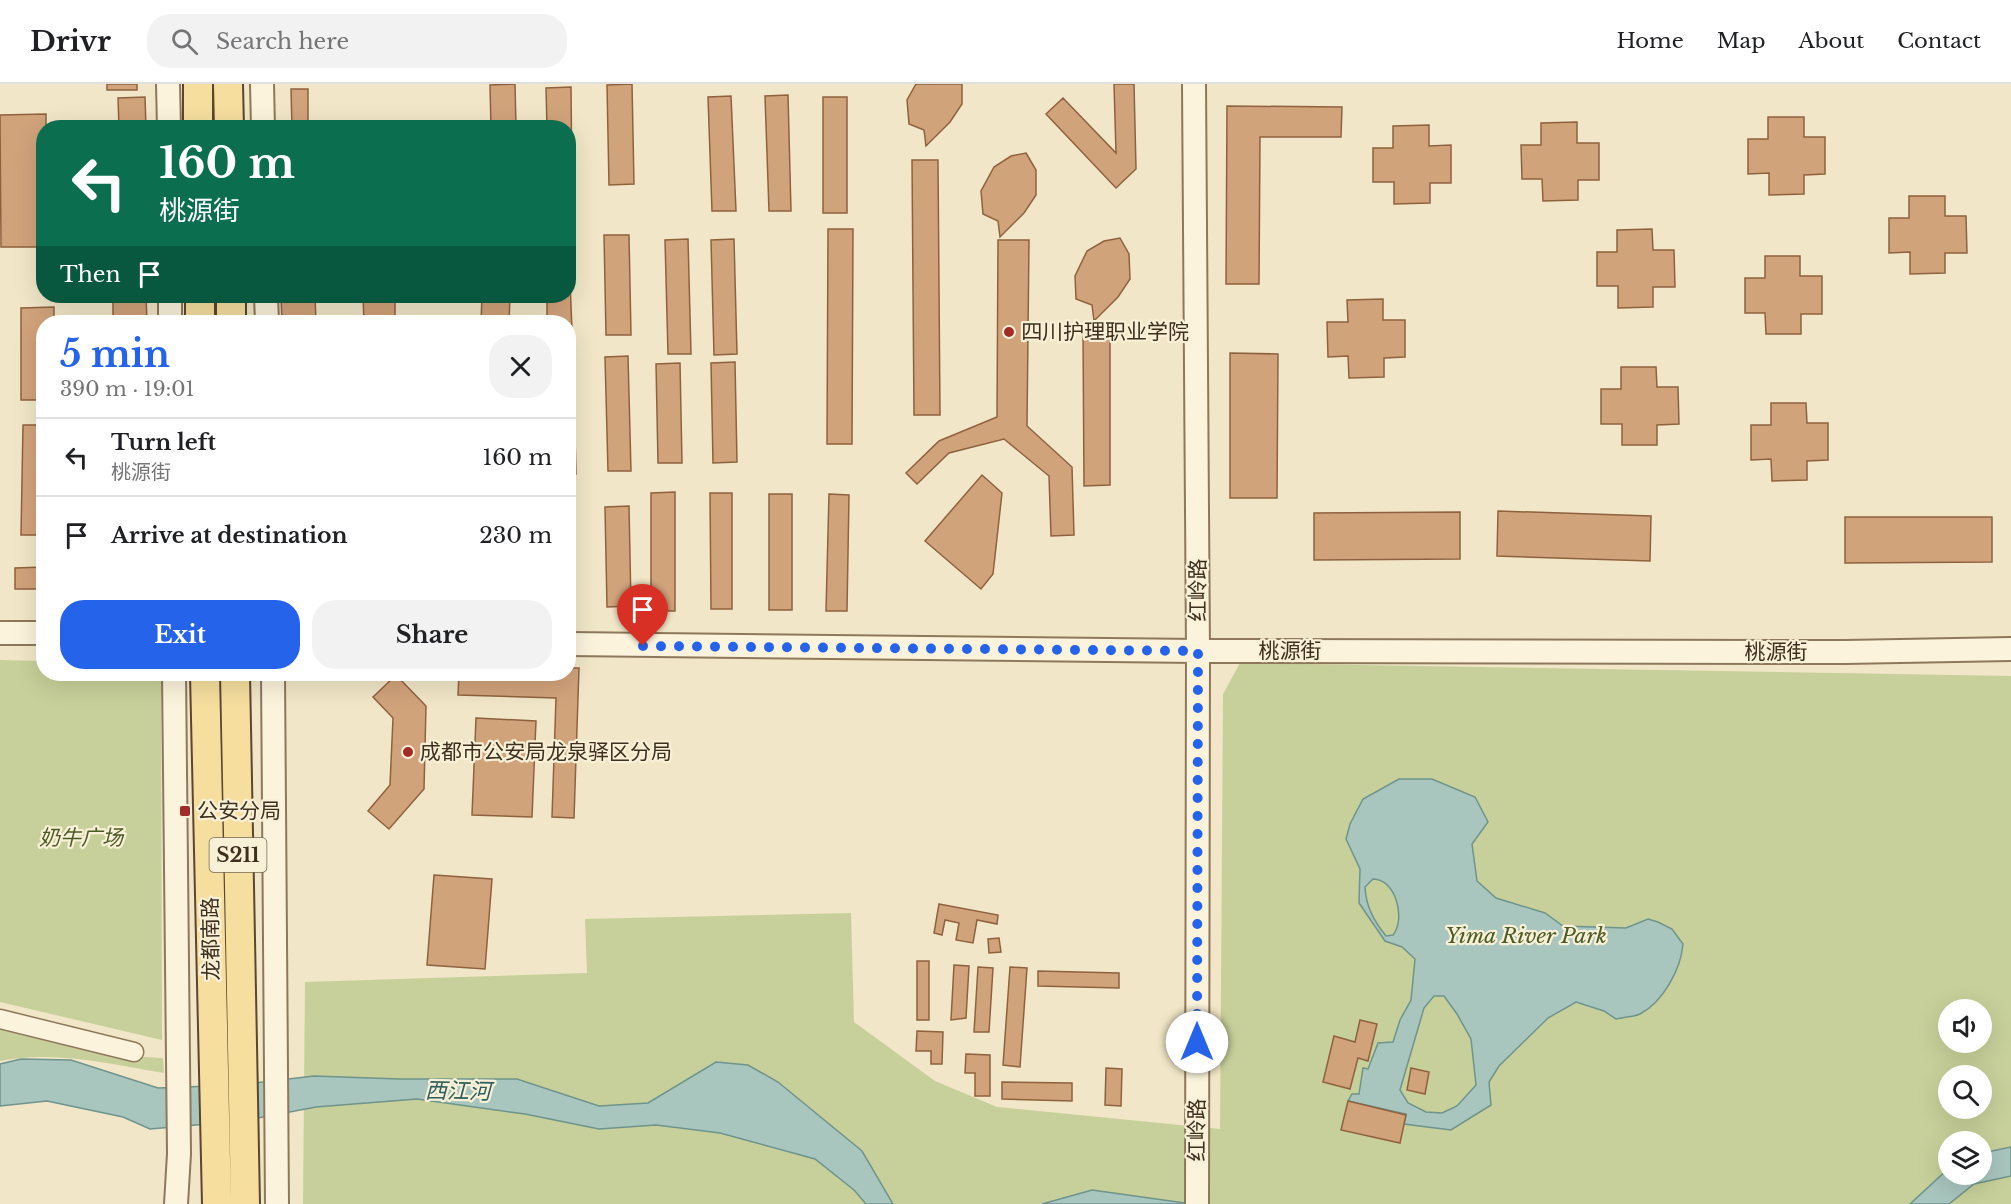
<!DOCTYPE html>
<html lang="en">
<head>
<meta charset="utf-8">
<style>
	body { margin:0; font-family:"Libre Baskerville","Noto Sans SC",serif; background:#f2f2f2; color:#202124; height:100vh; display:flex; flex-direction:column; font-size:22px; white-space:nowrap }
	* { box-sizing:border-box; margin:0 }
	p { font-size:20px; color:#757577 }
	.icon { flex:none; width:33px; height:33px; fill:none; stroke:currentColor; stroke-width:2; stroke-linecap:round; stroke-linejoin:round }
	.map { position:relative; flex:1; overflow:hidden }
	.sheet { position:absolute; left:36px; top:231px; width:540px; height:366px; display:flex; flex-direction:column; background:#fff; border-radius:24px; box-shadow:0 6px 24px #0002 }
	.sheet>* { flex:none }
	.guide { position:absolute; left:36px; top:36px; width:540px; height:183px; border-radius:24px; box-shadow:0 6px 24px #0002; background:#0b6e4f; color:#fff; overflow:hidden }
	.fabs { position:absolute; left:1938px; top:915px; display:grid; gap:12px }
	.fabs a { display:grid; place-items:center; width:54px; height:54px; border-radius:50%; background:#fff; box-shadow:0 6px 24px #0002; font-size:30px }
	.pin { position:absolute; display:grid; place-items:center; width:51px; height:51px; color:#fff; margin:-62px -26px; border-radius:50% 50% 50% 0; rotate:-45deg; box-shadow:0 0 6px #0007 }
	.pin .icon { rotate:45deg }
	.me { position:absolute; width:66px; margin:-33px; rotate:0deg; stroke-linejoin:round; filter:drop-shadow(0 0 4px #0008) }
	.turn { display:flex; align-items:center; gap:21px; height:126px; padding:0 24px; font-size:27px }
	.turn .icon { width:78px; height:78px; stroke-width:2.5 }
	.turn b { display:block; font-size:42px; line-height:51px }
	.then { display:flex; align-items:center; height:57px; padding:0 24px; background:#0003; gap:12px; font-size:22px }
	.round { display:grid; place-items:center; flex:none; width:63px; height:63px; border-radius:24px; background:#f2f2f2 }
	.headline { display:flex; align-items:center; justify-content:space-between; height:102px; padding:0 24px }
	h1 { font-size:36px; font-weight:700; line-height:45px; color:#2563eb }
	.button { display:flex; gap:12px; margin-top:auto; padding:12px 24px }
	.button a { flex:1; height:69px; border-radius:24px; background:#2563eb; color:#fff; font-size:24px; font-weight:700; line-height:69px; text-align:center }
	.button a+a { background:#f2f2f2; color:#202124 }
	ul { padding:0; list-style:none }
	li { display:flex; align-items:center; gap:18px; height:78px; padding:0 24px; border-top:2px solid #e0e0e0 }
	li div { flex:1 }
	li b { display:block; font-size:22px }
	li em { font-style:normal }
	header { display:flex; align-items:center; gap:36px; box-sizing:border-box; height:84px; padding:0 30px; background:#fff; border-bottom:2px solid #e0e0e0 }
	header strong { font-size:28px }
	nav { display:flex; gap:33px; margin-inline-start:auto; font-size:21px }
	.search { width:420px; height:54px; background:#f2f2f2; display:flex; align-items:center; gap:15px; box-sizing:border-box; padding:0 21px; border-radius:24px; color:#757577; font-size:22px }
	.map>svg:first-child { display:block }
	.green { fill:#c7d09a; fill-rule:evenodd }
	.water { fill:#a8c5be; stroke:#6e948c; stroke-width:1.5; fill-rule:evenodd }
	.building { fill:#d1a37b; stroke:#8f623f; stroke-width:1.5 }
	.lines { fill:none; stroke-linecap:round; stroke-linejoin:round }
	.minor-casing { stroke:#8e785b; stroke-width:21 }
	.tertiary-casing { stroke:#8e785b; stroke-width:26 }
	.primary-casing { stroke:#5c462f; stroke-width:32 }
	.minor { stroke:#fbf3db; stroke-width:18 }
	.tertiary { stroke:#fbf3db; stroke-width:22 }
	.primary { stroke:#f5de9e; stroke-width:28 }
	.route { stroke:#2563eb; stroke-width:10; stroke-dasharray:0 18 }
	.poi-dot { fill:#a12c27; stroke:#f8f0d7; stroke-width:2 }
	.labels { text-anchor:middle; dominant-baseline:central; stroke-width:4.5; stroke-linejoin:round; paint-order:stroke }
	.shield { fill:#f8f0d7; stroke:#766956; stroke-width:1.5 }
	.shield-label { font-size:20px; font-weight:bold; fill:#3e2f1f }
	.poi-label { font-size:21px; fill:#3e2f1f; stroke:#f8f0d7; text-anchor:start }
	.street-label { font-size:21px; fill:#3e2f1f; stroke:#f8f0d7 }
	.park-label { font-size:21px; font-style:italic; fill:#4b5b25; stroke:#f8f0d7 }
	.water-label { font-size:22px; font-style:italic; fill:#2e5e5d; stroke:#f8f0d7 }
</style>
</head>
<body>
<header>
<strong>Drivr</strong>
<div class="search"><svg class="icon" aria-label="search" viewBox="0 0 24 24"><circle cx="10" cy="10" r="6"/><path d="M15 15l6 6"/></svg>Search here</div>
<nav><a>Home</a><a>Map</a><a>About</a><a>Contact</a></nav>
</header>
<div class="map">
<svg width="2011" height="1120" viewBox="0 0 2011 1120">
	<rect width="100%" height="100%" fill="#f1e6c7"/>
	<path class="green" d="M0,576L43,577L44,590H161L162,956L0,918Z
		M1240,579L2011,592V1120H303L305,898L587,889L585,835L851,829L854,938L935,997L997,1023L1220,1045L1223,610ZM1948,926H1982V958H1948ZM1948,992H1982V1024H1948ZM1948,1058H1982V1090H1948Z
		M0,942L109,971L163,974L164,989C110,980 54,966 0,977Z"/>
	<path class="water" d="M1399,695H1432L1475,713L1488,738L1472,760L1477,797L1496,814L1545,829L1563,842L1626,844L1648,835L1658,838L1672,845L1683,860C1681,885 1663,918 1640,930C1633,933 1623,933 1616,935L1604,927L1576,918L1548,934L1499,982L1489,998L1491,1021L1451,1046L1404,1040L1406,1030L1348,1017L1352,1010H1359L1363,984L1368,985L1378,959L1393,958L1400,936L1411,916L1415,875L1402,863L1385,857L1359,819L1360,785L1346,755L1350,740L1363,715ZM1373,795C1396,795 1406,835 1393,851L1386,852C1374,837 1366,823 1365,803ZM1434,912H1444L1457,930L1471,955L1476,1001L1457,1022L1442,1029L1426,1028L1408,1019L1400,1006L1424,924Z
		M21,975L71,976L158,1004L238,1001L314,992L399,995H517L599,1022L648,1019L716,978L748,981L778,998L862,1067L893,1120H866L854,1106L815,1075L720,1049L656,1041L599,1045L525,1030L417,1015L316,1023L242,1037L150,1045L123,1033L47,1017L0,1022V980Z
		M2011,1063V1092L1974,1100L1949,1120H1910L1948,1085V1090H1982V1069Z
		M1092,1106L1192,1120H1042Z"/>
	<path class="building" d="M107,0H137V6H107Z
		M515,0L516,44H491L490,1Z
		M632,0L634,100L609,101L607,1Z
		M916,0H962V20L950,38L926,62L924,46L909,40L907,16Z
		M1114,0H1134L1136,85L1116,104L1046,30L1063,14L1116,69Z
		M571,3L572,103H568V44H547L546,4Z
		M291,5H308V44H292Z
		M788,11L791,127H769L765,12Z
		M731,12L736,127H712L708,13Z
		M145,13L146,44H119L118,14Z
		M823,13H847V129H823Z
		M1227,22L1342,23L1341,53H1260L1259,200H1226Z
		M46,30V44H44V163H1L0,31Z
		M1768,33H1804V53H1825V90L1804,91V110L1769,111V89L1748,90V55H1768Z
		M1577,38V59H1599V96H1578V116L1543,117L1542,95H1522L1521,61H1541V39Z
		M1429,41V62L1451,61V99H1430V119L1394,120V98H1373V64H1393V42Z
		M1026,69L1036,86V111L1024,129L1000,153L998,137L983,130L981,107L994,83L1011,72Z
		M912,76H938L940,331H914Z
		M1909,112H1945V132H1966L1967,169H1945V189L1910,190V168L1889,169V134H1909Z
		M828,145H853L852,360H827Z
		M1652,145L1653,166H1674L1675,203H1653V223L1618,224V202H1597V168H1617V146Z
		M568,147L572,247H568V238H547V212H568Z
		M604,151H629L631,251H606Z
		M1120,154L1129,170L1130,195L1118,213L1094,237L1092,221L1076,215L1075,192L1087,167L1104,157Z
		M688,155L691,270H668L665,156Z
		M734,155L737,270L714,271L711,156Z
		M998,156H1029L1027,342L1072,383L1074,451L1051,452L1049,392L1004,355L949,369L917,400L906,389L939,357L997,333Z
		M1765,172H1800V192H1822V230H1801V250H1766L1765,229H1745V194H1765Z
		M113,212H146L147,238H113Z
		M281,212H315L316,238H282Z
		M363,212H395V238H364Z
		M482,212H510L509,238H481Z
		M1383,215V236H1405V273L1384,274V293L1349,294L1348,272L1328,273L1327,238H1348L1347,216Z
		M54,223V238H44V316H21V224Z
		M1083,246H1110V401L1084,402Z
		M1230,269L1278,270L1277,414H1230Z
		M628,272L631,387H608L605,273Z
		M568,276H573L576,390H568Z
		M735,278L737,378L713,379L711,279Z
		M680,279L682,379H658L656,280Z
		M1621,283H1656L1657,303H1678L1679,340L1657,341V361H1622V340H1601V305H1621Z
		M1771,319H1806L1807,339H1828V376L1807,377V396L1772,397L1771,375L1751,376V341H1771Z
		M23,341H44V451H21Z
		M982,391L1002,409L993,490L981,505L925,457Z
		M675,408V527H651V409Z
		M710,409H732V525H711Z
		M769,410H792V526H769Z
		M829,410L849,411L847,527H826Z
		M629,422L631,522L607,523L605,423Z
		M1498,427L1651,432L1650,477L1497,472Z
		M1460,428V475L1314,476V429Z
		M1845,433H1992V478L1845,479Z
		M44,483V505H15V484Z
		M568,584H579L574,734L552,733L556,614L458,611L459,590H568Z
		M396,591L426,622L424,705L389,745L368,727L390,701L393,634L373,613Z
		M476,634L536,637L532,733L472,731Z
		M434,791L492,795L485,885L427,881Z
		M939,820L998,831L997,840L977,836L973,859L956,856L959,839L945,836L942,851L934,849Z
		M999,854L1001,868L989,869L988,855Z
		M917,877H929V936H917Z
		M954,881L969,882L966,934L951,936Z
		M978,883L993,884L989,948H974Z
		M1010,883L1027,884L1020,983L1003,981Z
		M1038,887L1119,889V904L1038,902Z
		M1360,936L1377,940L1368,977L1358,974L1350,1005L1323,998L1334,952L1355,958Z
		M917,947L943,948L942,980H931V967H916Z
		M966,970L990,971V1012H975V989H965Z
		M1106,984L1122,985L1121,1022L1105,1021Z
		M1411,984L1429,988L1425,1010L1407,1006Z
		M1002,998L1072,999V1017L1002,1015Z
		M1348,1017L1406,1031L1400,1059L1341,1046Z"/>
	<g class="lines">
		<defs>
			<path id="minor" d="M0,935L134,968"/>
			<path id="tertiary" d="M168,0L169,44
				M262,0L263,44
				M1194,0L1198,567L1197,1120
				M170,212V238
				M266,212L267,238
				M0,549H44
				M568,560L1198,567L1845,568L2011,565
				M174,590L179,1070L176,1120
				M273,590L277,1120"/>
			<path id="primary" d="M198,0V44
				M228,0L229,44
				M200,212V238
				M231,212V238
				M205,590L217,1120
				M235,590L245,1120"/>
		</defs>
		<use href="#minor" class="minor-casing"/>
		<use href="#tertiary" class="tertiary-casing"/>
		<use href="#primary" class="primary-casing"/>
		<use href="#minor" class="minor"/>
		<use href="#tertiary" class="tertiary"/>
		<use href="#primary" class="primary"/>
	</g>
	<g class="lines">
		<path class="route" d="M643,562L1198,567L1197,958"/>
	</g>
	<g class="poi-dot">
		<circle cx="1009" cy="248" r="6"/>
		<circle cx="408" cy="668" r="6"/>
		<rect x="179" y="721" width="12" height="12" rx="3"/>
	</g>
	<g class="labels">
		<rect class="shield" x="209.5" y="754" width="57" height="34" rx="4.5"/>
		<g class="shield-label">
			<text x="238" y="771">S211</text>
		</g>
		<g class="poi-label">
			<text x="1021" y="248">四川护理职业学院</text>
			<text x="420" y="668">成都市公安局龙泉驿区分局</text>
			<text x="197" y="727">公安分局</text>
		</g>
		<g class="street-label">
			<text transform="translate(1198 506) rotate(-90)">红岭路</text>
			<text x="1290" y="567">桃源街</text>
			<text x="1776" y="568">桃源街</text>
			<text transform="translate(211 855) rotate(-91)">龙都南路</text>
			<text transform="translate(1197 1046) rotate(-90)">红岭路</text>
		</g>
		<g class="park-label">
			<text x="81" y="754">奶牛广场</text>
			<text x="1526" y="852">Yima River Park</text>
		</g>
		<g class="water-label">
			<text transform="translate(458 1007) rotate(1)">西江河</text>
		</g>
	</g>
</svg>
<div class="fabs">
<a><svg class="icon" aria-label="sound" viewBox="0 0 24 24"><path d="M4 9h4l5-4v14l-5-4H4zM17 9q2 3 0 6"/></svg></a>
<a><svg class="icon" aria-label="search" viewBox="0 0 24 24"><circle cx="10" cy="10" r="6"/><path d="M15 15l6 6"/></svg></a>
<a><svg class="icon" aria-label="layers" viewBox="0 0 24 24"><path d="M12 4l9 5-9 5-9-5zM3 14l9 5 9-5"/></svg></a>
</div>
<div class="pin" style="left:643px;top:562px;background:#d93025"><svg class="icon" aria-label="arrive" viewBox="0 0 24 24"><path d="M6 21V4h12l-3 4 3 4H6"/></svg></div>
<svg class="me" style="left:1197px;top:958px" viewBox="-20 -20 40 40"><circle r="19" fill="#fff"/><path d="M0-13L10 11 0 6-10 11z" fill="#2563eb"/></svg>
<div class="guide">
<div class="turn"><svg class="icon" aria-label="left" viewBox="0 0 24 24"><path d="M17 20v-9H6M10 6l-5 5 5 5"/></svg><div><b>160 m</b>桃源街</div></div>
<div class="then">Then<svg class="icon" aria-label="arrive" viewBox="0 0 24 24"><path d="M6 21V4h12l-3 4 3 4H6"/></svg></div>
</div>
<section class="sheet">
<div class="headline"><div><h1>5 min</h1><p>390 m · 19:01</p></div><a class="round"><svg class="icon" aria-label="close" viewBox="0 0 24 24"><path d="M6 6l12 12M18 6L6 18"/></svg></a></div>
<ul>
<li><svg class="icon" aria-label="left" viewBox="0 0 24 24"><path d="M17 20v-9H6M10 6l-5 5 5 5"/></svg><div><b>Turn left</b><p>桃源街</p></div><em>160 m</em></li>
<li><svg class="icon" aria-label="arrive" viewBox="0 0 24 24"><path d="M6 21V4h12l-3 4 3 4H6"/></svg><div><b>Arrive at destination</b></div><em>230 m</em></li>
</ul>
<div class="button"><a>Exit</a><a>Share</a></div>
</section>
</div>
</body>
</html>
